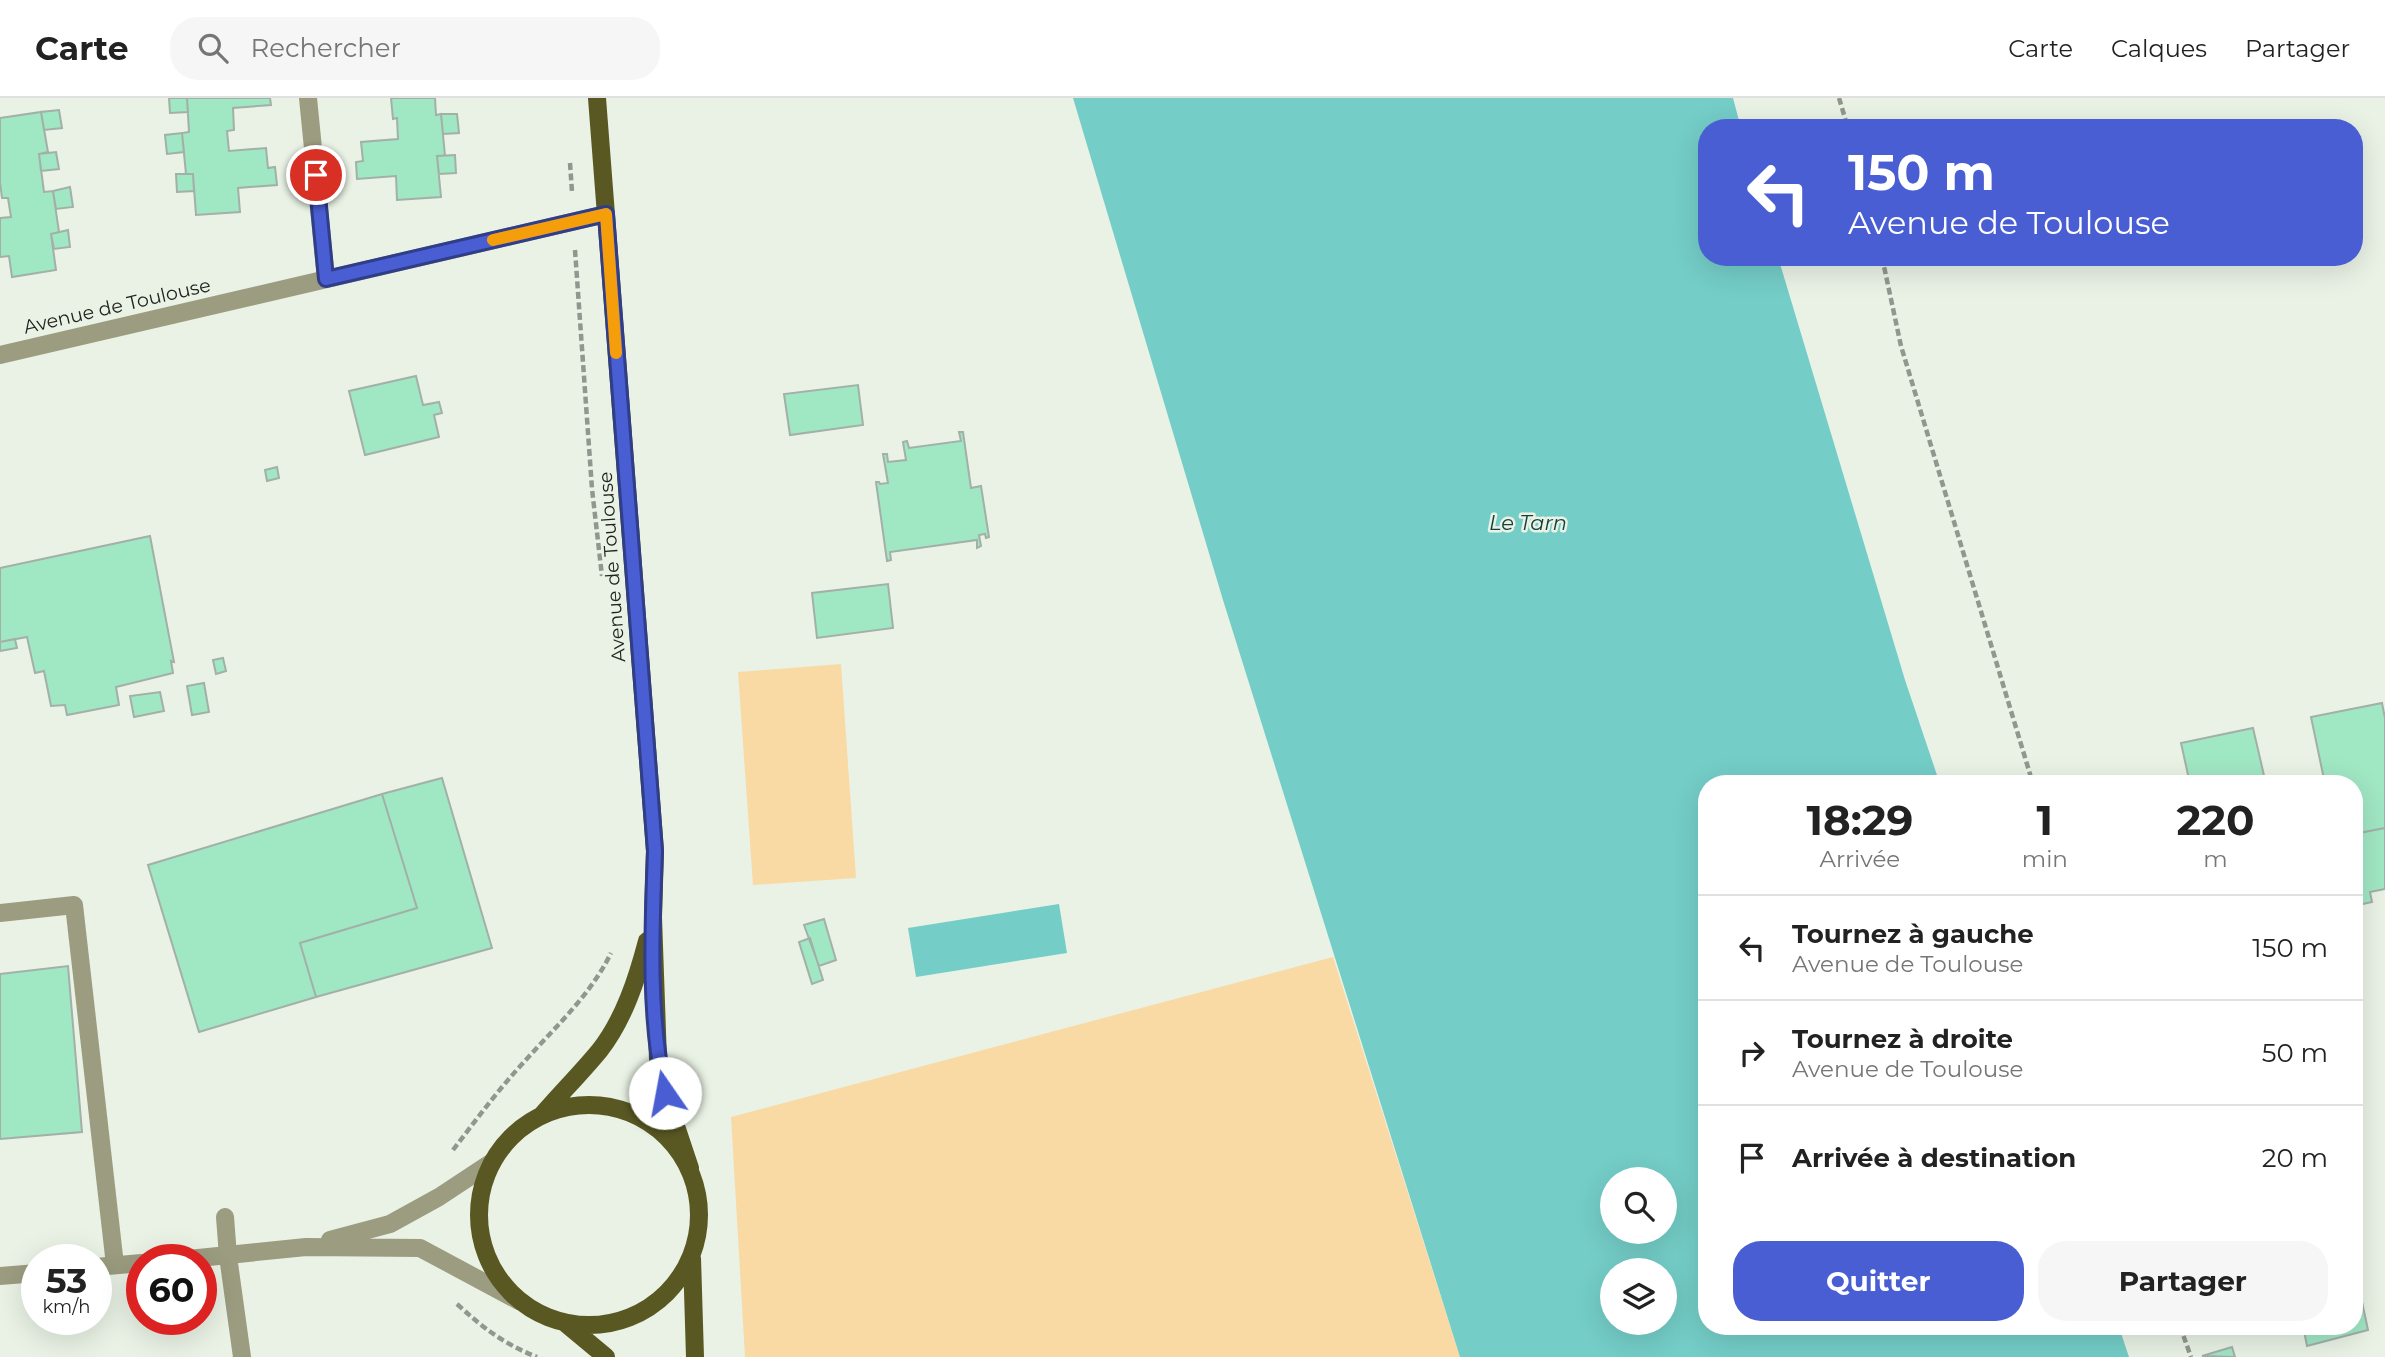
<!DOCTYPE html>
<html lang="fr">
<head>
<meta charset="utf-8">
<style>
	body { margin:0; font-family:Montserrat,sans-serif; background:#f6f6f6; color:#222; height:100vh; display:flex; flex-direction:column; font-size:26px; white-space:nowrap }
	* { box-sizing:border-box; margin:0 }
	p { font-size:23px; color:#767676 }
	.icon { flex:none; width:38px; height:38px; fill:none; stroke:currentColor; stroke-width:2; stroke-linecap:round; stroke-linejoin:round }
	.map { position:relative; flex:1; overflow:hidden }
	.panel { position:absolute; left:1698px; top:677px; width:665px; height:560px; display:flex; flex-direction:column; background:#fff; border-radius:28px; box-shadow:0 7px 28px #0002 }
	.panel>* { flex:none }
	.hud { position:absolute; left:1698px; top:21px; width:665px; height:147px; border-radius:28px; box-shadow:0 7px 28px #0002; background:#4a5ed3; color:#fff; overflow:hidden }
	.tools { position:absolute; left:1600px; top:1069px; display:grid; gap:14px }
	.tools a { display:grid; place-items:center; width:77px; height:77px; border-radius:50%; background:#fff; box-shadow:0 7px 28px #0002; font-size:35px }
	.speed { position:absolute; left:21px; top:1146px; display:flex; gap:14px; font-size:35px; font-weight:700; text-align:center }
	.speed>* { display:grid; place-content:center; width:91px; height:91px; border-radius:50%; background:#fff; box-shadow:0 7px 28px #0002; line-height:1 }
	.speed small { font-size:18px; font-weight:400 }
	.speed .limit { border:10px solid #d22; background:#fff; color:#111 }
	.pin { position:absolute; display:grid; place-items:center; width:60px; height:60px; color:#fff; margin:-30px; border:4px solid #fff; border-radius:50%; box-shadow:0 2px 7px #0007 }
	.me { position:absolute; width:77px; margin:-38px; rotate:348deg; stroke-linejoin:round; filter:drop-shadow(0 0 5px #0008) }
	.turn { display:flex; align-items:center; gap:24px; height:147px; padding:0 35px; font-size:32px }
	.turn .icon { width:91px; height:91px; stroke-width:2.5 }
	.turn b { display:block; font-size:49px; line-height:60px }
	.eta { display:flex; justify-content:space-evenly; align-items:center; height:119px; text-align:center }
	.eta b { font-size:42px; font-weight:700; line-height:49px }
	.cta { display:flex; gap:14px; margin-top:auto; padding:14px 35px }
	.cta a { flex:1; height:80px; border-radius:28px; background:#4a5ed3; color:#fff; font-size:28px; font-weight:700; line-height:80px; text-align:center }
	.cta a+a { background:#f6f6f6; color:#222 }
	ul { padding:0; list-style:none }
	li { display:flex; align-items:center; gap:21px; height:105px; padding:0 35px; border-top:2px solid #e0e0e0 }
	li div { flex:1 }
	li b { display:block; font-size:26px }
	li em { font-style:normal }
	header { display:flex; align-items:center; gap:42px; box-sizing:border-box; height:98px; padding:0 35px; background:#fff; border-bottom:2px solid #e0e0e0 }
	header strong { font-size:33px }
	nav { display:flex; gap:38px; margin-inline-start:auto; font-size:24px }
	.search { width:490px; height:63px; background:#f6f6f6; display:flex; align-items:center; gap:18px; box-sizing:border-box; padding:0 24px; border-radius:28px; color:#767676; font-size:26px }
	.map>svg:first-child { display:block }
	.green { fill:#f9daa5 }
	.water { fill:#74cdc7; fill-rule:evenodd }
	.building { fill:#a0e7c4; stroke:#a2b0a8; stroke-width:2 }
	.lines { fill:none; stroke-linecap:round; stroke-linejoin:round }
	.path { stroke:#91978e; stroke-width:4.5; stroke-dasharray:7 3.5; stroke-linecap:butt }
	.lane { stroke:#9c9c80; stroke-width:18 }
	.street { stroke:#9c9c80; stroke-width:18 }
	.primary { stroke:#595823; stroke-width:18 }
	.route-casing { stroke:#303d89; stroke-width:18 }
	.route { stroke:#4a5ed3; stroke-width:12 }
	.slow { stroke:#f59e0b; stroke-width:12 }
	.labels { text-anchor:middle; dominant-baseline:central; stroke-width:5; stroke-linejoin:round; paint-order:stroke }
	.street-label { font-size:19px; fill:#20231f; stroke:#e9f2e5 }
	.water-label { font-size:21px; font-style:italic; fill:#153f3c; stroke:#e9f2e5 }
</style>
</head>
<body>
<header>
<strong>Carte</strong>
<div class="search"><svg class="icon" aria-label="search" viewBox="0 0 24 24"><circle cx="10" cy="10" r="6"/><path d="M15 15l6 6"/></svg>Rechercher</div>
<nav><a>Carte</a><a>Calques</a><a>Partager</a></nav>
</header>
<div class="map">
<svg width="2385" height="1259" viewBox="0 0 2385 1259">
	<rect width="100%" height="100%" fill="#e9f2e5"/>
	<path class="green" d="M841,566L856,780L753,787L738,574Z
		M1333,859L1460,1259H745L731,1019Z"/>
	<path class="water" d="M1073,0H1733L1741,30H1706V159H1778L1905,582L1940,686H1706V1228L2119,1229L2129,1259H1460L1223,502ZM1612,1082H1664V1134H1612ZM1612,1172H1664V1225H1612Z
		M1059,806L1067,855L916,879L908,830Z"/>
	<path class="building" d="M169,0H187L188,14L170,15Z
		M187,0H270L271,7L233,10L234,32L227,33L229,53L266,50L268,70L275,69L277,87L238,90L240,114L196,117L193,76H186L182,35L189,34Z
		M391,0H435L436,17L441,16L445,58H437L441,99L397,102L396,78L357,81L356,64L363,63L361,44L398,41L397,20L393,21Z
		M59,12L62,30L44,32L41,14Z
		M41,14L48,54L39,56L44,94L53,93L59,134L51,136L56,172L12,179L9,158L0,159V120L11,119L8,100H2L0,84V20Z
		M441,16H457L459,35L443,36Z
		M182,35L184,54L167,56L165,37Z
		M56,54L59,71L41,73L39,56Z
		M455,57L456,75L439,76L437,58Z
		M176,76H193L194,93L177,94Z
		M70,89L73,109L56,111L53,93Z
		M68,132L70,149L54,151L51,136Z
		M416,278L423,307L439,304L442,315L434,317L439,339L365,357L349,293Z
		M858,287L863,327L790,337L784,296Z
		M959,334H963L971,390L981,388L989,439L986,440L985,436L979,437L981,448L977,450V442L890,454L891,462L887,463L876,384H879L880,386L888,385L883,356H887L888,364L906,362L903,344L907,343L909,350L961,343Z
		M277,369L279,380L267,383L265,372Z
		M150,438L174,564L171,563L173,575L116,589L119,607L67,617L65,607L51,608L44,573L35,575L27,539L0,544V470Z
		M888,486L893,530L817,540L812,495Z
		M15,541L17,550L0,553V544Z
		M223,560L226,573L216,576L213,562Z
		M204,585L209,614L192,617L187,588Z
		M160,594L164,613L134,619L130,598Z
		M2382,605L2385,620V730L2354,736V686H2325L2311,619Z
		M2253,630L2266,686H2190L2181,645Z
		M442,680L492,850L316,899L300,845L417,810L382,696Z
		M382,696L417,810L300,845L316,899L199,934L148,767Z
		M2385,730V791L2370,794L2372,804L2354,808V736Z
		M824,821L836,862L819,868L804,827Z
		M810,840L823,882L812,886L799,844Z
		M68,868L82,1034L0,1041V876Z
		M2354,1166L2368,1232L2307,1248L2303,1228H2354Z
		M2232,1249L2235,1259L2202,1258Z"/>
	<g class="lines">
		<path class="path" d="M1839,0L1848,30
			M570,65L572,94
			M575,152L592,391L602,478
			M1882,159L1901,248L2033,686
			M453,1052C476,1022 498,992 524,964C555,929 590,898 611,855
			M457,1206C483,1230 504,1246 537,1259
			M2180,1228L2191,1259"/>
		<path class="lane" d="M0,815L74,807L115,1167
			M225,1119L228,1158L242,1259"/>
		<path class="street" d="M308,0L326,181
			M0,257L606,116
			M330,1142L390,1126L439,1099L492,1064
			M179,1162L306,1149L420,1150L519,1203
			M96,1169L142,1165
			M0,1178L37,1175"/>
		<path class="primary" d="M597,0L655,753L653,819L658,962L665,995L690,1070
			M479 1117a110 110 0 1 1 220 0a110 110 0 1 1-220 0Z
			M542,1017C561,995 582,974 600,952C624,921 637,881 647,843
			M692,1160L695,1259
			M564,1224L606,1259"/>
	</g>
	<g class="lines">
		<defs>
			<path id="route" d="M316,77L326,181L606,116L655,753C652,833 648,917 665,995"/>
		</defs>
		<use href="#route" class="route-casing"/>
		<use href="#route" class="route"/>
		<path class="slow" d="M493,142L606,116L616,255"/>
	</g>
	<g class="labels">
		<g class="street-label">
			<text transform="translate(117 208) rotate(-13)">Avenue de Toulouse</text>
			<text transform="translate(612 469) rotate(-94)">Avenue de Toulouse</text>
		</g>
		<g class="water-label">
			<text x="1528" y="424">Le Tarn</text>
		</g>
	</g>
</svg>
<div class="tools">
<a><svg class="icon" aria-label="search" viewBox="0 0 24 24"><circle cx="10" cy="10" r="6"/><path d="M15 15l6 6"/></svg></a>
<a><svg class="icon" aria-label="layers" viewBox="0 0 24 24"><path d="M12 4l9 5-9 5-9-5zM3 14l9 5 9-5"/></svg></a>
</div>
<div class="speed"><div>53<small>km/h</small></div><div class="limit">60</div></div>
<div class="pin" style="left:316px;top:77px;background:#d93025"><svg class="icon" aria-label="arrive" viewBox="0 0 24 24"><path d="M6 21V4h12l-3 4 3 4H6"/></svg></div>
<svg class="me" style="left:665px;top:995px" viewBox="-20 -20 40 40"><circle r="19" fill="#fff"/><path d="M0-13L10 11 0 6-10 11z" fill="#4a5ed3"/></svg>
<div class="hud">
<div class="turn"><svg class="icon" aria-label="left" viewBox="0 0 24 24"><path d="M17 20v-9H6M10 6l-5 5 5 5"/></svg><div><b>150 m</b>Avenue de Toulouse</div></div>
</div>
<section class="panel">
<div class="eta">
<div><b>18:29</b><p>Arrivée</p></div>
<div><b>1</b><p>min</p></div>
<div><b>220</b><p>m</p></div>
</div>
<ul>
<li><svg class="icon" aria-label="left" viewBox="0 0 24 24"><path d="M17 20v-9H6M10 6l-5 5 5 5"/></svg><div><b>Tournez à gauche</b><p>Avenue de Toulouse</p></div><em>150 m</em></li>
<li><svg class="icon" aria-label="right" viewBox="0 0 24 24"><path d="M7 20v-9h11M14 6l5 5-5 5"/></svg><div><b>Tournez à droite</b><p>Avenue de Toulouse</p></div><em>50 m</em></li>
<li><svg class="icon" aria-label="arrive" viewBox="0 0 24 24"><path d="M6 21V4h12l-3 4 3 4H6"/></svg><div><b>Arrivée à destination</b></div><em>20 m</em></li>
</ul>
<div class="cta"><a>Quitter</a><a>Partager</a></div>
</section>
</div>
</body>
</html>
